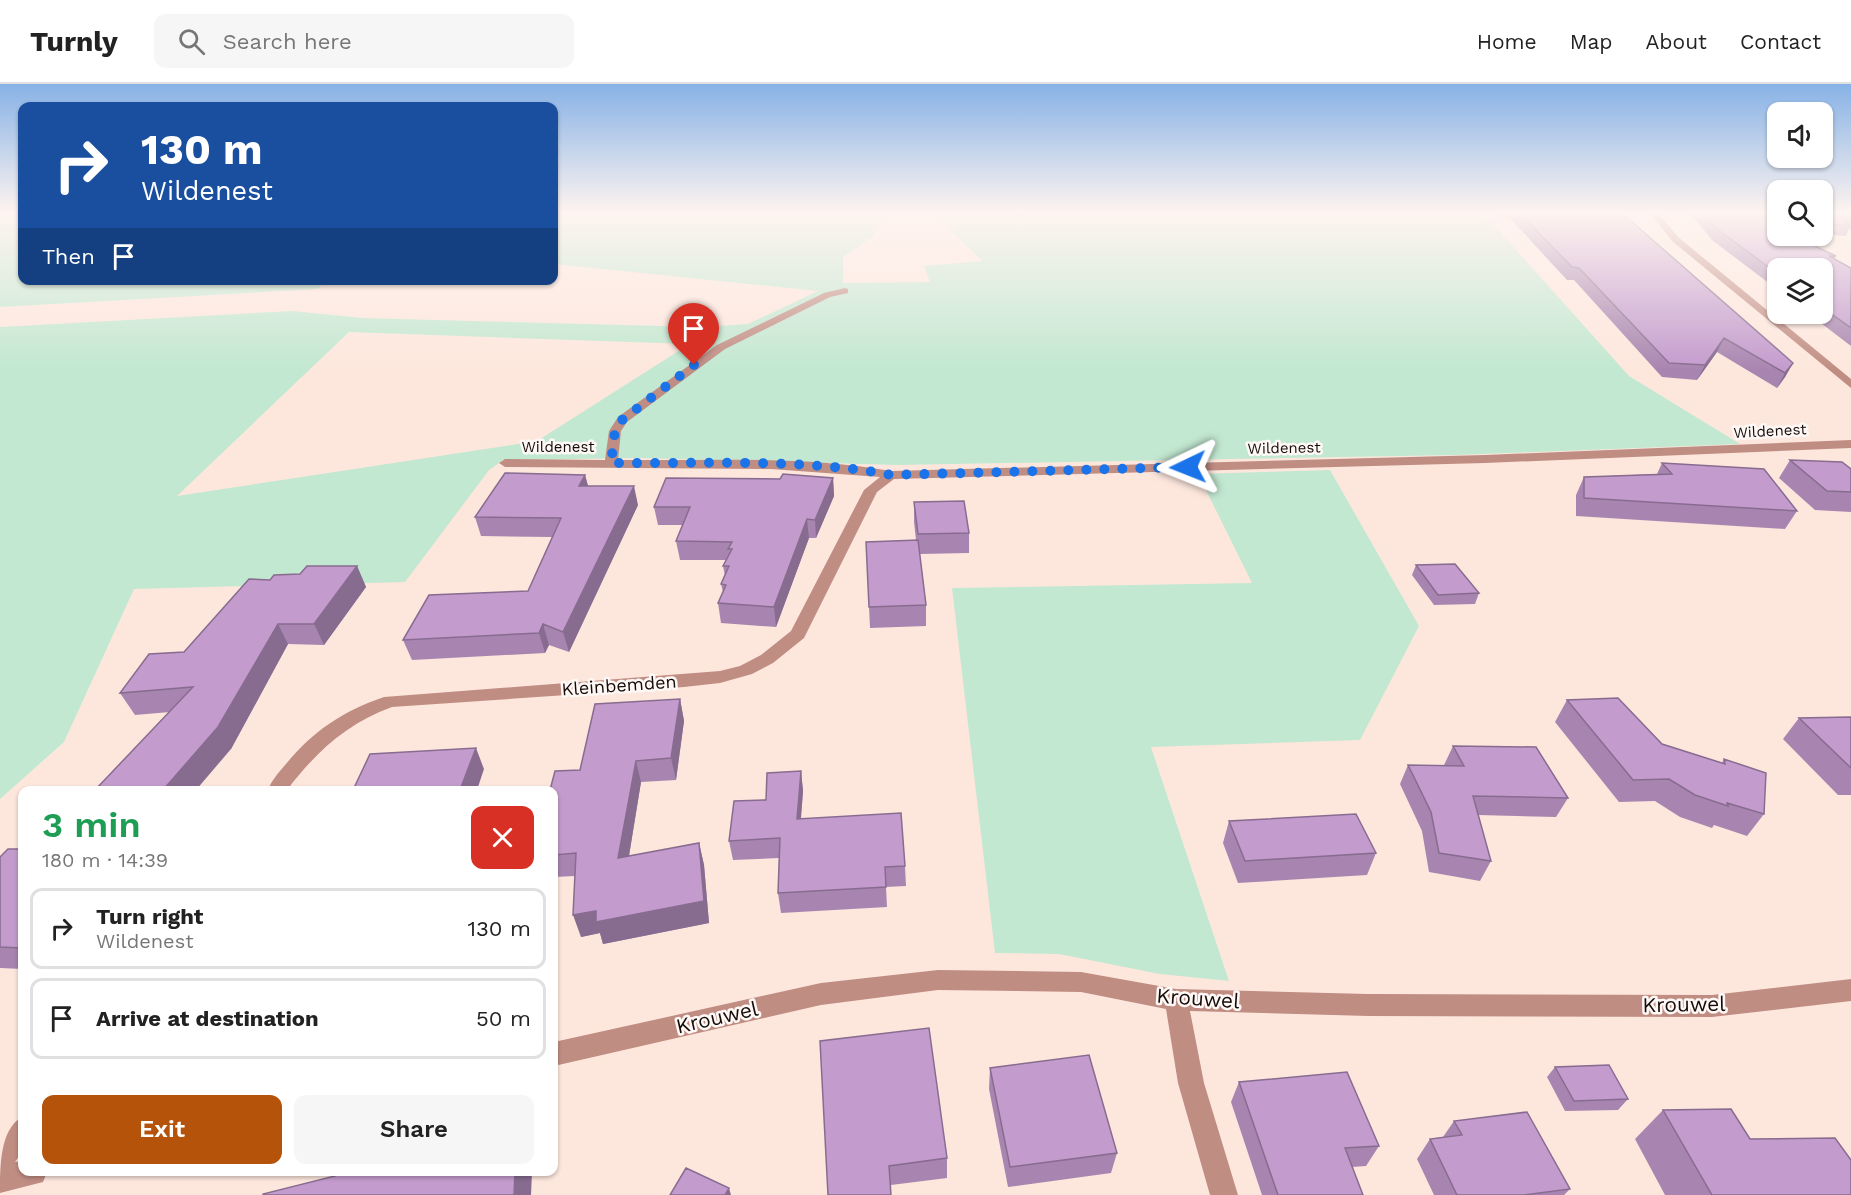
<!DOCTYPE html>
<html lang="en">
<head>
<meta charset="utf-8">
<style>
	body { margin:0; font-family:"Work Sans",sans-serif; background:#f6f6f6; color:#222; height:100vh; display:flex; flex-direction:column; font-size:22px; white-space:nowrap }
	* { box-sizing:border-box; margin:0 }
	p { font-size:20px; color:#767676 }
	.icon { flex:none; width:33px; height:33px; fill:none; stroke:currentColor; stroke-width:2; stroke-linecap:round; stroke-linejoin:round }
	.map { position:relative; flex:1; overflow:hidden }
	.details { position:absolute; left:18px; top:702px; width:540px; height:390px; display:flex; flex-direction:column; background:#fff; border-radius:12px; box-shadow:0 2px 4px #0004 }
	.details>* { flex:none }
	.hud { position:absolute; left:18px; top:18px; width:540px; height:183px; border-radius:12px; box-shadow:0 2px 4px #0004; background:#1a4fa0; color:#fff; overflow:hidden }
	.buttons { position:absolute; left:1767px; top:18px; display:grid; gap:12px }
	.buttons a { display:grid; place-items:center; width:66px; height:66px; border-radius:12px; background:#fff; box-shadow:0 2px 4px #0004; font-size:30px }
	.pin { position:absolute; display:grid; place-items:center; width:51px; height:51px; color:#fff; margin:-62px -26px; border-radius:50% 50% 50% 0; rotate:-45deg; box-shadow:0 0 6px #0007 }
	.pin .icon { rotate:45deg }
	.me { position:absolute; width:66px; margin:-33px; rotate:268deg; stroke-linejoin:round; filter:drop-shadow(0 0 4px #0008) }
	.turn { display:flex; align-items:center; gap:21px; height:126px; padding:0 24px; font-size:27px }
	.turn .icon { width:78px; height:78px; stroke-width:2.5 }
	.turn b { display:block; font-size:42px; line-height:51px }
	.then { display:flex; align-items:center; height:57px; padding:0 24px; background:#0003; gap:12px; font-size:22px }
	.round { display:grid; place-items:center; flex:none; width:63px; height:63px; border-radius:12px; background:#f6f6f6 }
	.head { display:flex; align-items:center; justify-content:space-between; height:102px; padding:0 24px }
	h1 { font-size:36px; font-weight:600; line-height:45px; color:#1e9e55 }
	.button { display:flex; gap:12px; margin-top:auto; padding:12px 24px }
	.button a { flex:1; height:69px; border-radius:12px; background:#b45309; color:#fff; font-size:24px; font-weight:600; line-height:69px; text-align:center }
	.button a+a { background:#f6f6f6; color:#222 }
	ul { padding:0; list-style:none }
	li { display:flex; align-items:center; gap:18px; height:81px; margin:0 12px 9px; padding:0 12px; border:3px solid #e0e0e0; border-radius:12px }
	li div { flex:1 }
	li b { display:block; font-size:22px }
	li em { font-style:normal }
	header { display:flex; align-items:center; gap:36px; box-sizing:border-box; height:84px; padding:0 30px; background:#fff; border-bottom:2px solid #e0e0e0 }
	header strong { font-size:28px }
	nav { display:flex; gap:33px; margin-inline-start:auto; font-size:21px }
	.search { width:420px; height:54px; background:#f6f6f6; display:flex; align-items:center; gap:15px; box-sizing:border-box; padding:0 21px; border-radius:12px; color:#767676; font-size:22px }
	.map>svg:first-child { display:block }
	.green { fill:#c2e8d1; fill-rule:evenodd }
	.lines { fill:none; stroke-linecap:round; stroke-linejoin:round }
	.minor { fill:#c08d83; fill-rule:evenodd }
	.wall { fill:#a885b0 }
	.shaded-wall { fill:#886c90 }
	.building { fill:#c39bcd; stroke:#886c90; stroke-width:1.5 }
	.route { stroke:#1a73e8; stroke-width:10; stroke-dasharray:0 18 }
	.labels { text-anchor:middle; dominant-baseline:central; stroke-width:5; stroke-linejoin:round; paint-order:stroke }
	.far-street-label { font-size:15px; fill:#150c08; stroke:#fef8f6 }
	.street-label { font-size:18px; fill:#150c08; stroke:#fef8f6 }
	.near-street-label { font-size:21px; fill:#150c08; stroke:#fef8f6 }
</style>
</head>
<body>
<header>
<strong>Turnly</strong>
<div class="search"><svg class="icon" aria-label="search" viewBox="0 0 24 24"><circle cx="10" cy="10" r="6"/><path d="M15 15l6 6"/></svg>Search here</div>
<nav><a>Home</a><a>Map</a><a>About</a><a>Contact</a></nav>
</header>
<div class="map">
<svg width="1851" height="1111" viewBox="0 0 1851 1111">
	<rect width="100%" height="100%" fill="#fde7dd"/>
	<path class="green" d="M0,130H22V196L327,197L317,205L0,223Z
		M554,130H884L873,153L843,173V199L930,198L924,182L982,177L935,130H1484L1629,292L1740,360L1457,371L898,381L638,374L503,376L489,386L405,498L134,505L64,658L0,715V243L292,227L362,234L699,243L748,240L818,207L554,180ZM349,248L688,260V261L537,357L177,412Z
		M1330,386L1419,542L1360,656L1151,663L1229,897L1160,890L1059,870L995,869L952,504L1252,499L1198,390Z"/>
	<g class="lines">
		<path class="minor" d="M1651,130H1659L1678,153L1851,295V304L1672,157Z
			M845,204L848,205V209L830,213L725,265L627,338L621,347L618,376C708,377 802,371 891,387L1485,371L1851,356V364L1485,379L894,395L877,408L804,554L773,579L752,590L720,599L684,603L392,623C346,640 316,668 287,706H268C271,697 279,688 286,680C313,647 343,627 384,613L720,587L740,582L761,571L791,547L864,406L880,393L771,385L505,383L499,379L505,375L605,376L609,347L618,333L717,261L824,209Z
			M938,886L1081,888L1176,905L1368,910L1712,911L1851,895V917L1712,933L1368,932L1190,927L1204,999L1238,1111H1210L1178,999L1166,925L1081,908L938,906L821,921L554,982V958L821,899Z
			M22,1033V1068L15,1078L22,1077V1088H47L43,1098L0,1109C0,1082 0,1045 22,1033Z"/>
	</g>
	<path class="wall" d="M1493,130H1623L1793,279L1785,293L1777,304L1717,268L1697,296L1662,293L1574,196H1567L1509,133H1495Z
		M1691,130H1778V152L1820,158L1818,163L1836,172L1834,175L1851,184V262L1809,230H1822V184H1778V206L1712,156Z
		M1822,130H1851V146L1849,145L1846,152L1822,150Z
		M1790,376L1851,385V428L1815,426L1779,394Z
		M1662,379L1797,427L1785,445L1576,432V411L1584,393L1657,390Z
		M585,391L588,402L638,421L569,568L549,561L545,569L412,576L403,556L528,507L552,453L481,452L475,433Z
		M833,394L834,412L816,454H809L776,543L721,539L718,519L723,508L721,500L725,492L723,482L726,476H680L676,457L683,441H658L654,423Z
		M914,418L969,449V469L920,470L926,521V542L870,544L866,458L916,456L914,438Z
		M1416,481L1479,509L1475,520L1434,521L1412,491Z
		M357,482L366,503L324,561L288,560L231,665L170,628L135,631L120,609L184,568L270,496Z
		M680,615L684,637L676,696L641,698L629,772L699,759L704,781L709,839L603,860L600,849L581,853L575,792L554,793V706L580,686Z
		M1567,616L1662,660L1722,679L1724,675L1764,730L1747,752L1714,741L1712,744L1680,733L1655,717L1619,718L1555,638Z
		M1851,633V711H1838L1783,655L1799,634Z
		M1453,662L1568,714L1556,733L1478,731L1491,777L1480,797L1429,788L1422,747L1400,700L1408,681L1445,682L1444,681Z
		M801,687L803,707L801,735L905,782L906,802L886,803L887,823L781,829L778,809L779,774L733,776L729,757L766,716Z
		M1229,737L1376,769L1367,791L1238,799L1223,759Z
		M22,765V885L0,884V773Z
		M820,957L947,1074V1094L891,1101Z
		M1555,983L1628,1015L1618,1026L1565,1027L1547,993Z
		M990,984L1117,1069L1111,1089L1008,1103L989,1005Z
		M1239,998L1379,1062L1366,1082L1352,1083L1363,1111H1262L1231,1018Z
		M1663,1026L1750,1055L1851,1111H1665L1635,1055Z
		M1454,1037L1570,1105L1564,1111H1434L1417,1075L1430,1055L1443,1053Z"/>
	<path class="shaded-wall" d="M1724,254L1717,268L1697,296L1705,281Z
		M1793,279L1785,293L1777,304L1785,289Z
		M585,391L590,409L579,402Z
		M833,394L834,412L816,454L815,436Z
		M634,402L638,421L569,568L563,548Z
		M807,435L809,454L776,543L774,523Z
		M357,482L366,503L324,561L314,540Z
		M278,540L288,560L231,665L196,706H163Z
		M543,540L549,561L545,569L539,549Z
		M680,615L684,637L676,696L671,674Z
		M476,664L484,685L477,706H460Z
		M636,677L641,698L625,796L618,774Z
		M801,687L803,707L799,755L797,735Z
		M699,759L704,781L709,839L603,860L600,849L581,853L573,831Z
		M515,1088H532L531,1111H514Z
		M729,1104L731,1111H725Z"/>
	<path class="building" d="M1520,130H1623L1793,279L1785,289L1724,254L1705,281L1669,279L1579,184L1572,183Z
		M1704,130H1778V152H1808L1820,158H1806L1836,172H1829L1851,184V244L1822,223V184H1778V190L1717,145Z
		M1822,130H1851V134L1841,133L1851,142L1822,139Z
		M1790,376L1842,378L1851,385V408L1827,407Z
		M1662,379L1764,385L1797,427L1584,414V393L1672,390Z
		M505,389L585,391L579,402H634L563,548L543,540L539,549L403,556L429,511L528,507L561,434L475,433Z
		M783,390L833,394L815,436L807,435L774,523L718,519L726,501L721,500L729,482H723L732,465H728L732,458L676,457L690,423H654L666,394L780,395Z
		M964,417L969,449L918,450L914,418Z
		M918,456L926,521L869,523L866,458Z
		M1455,480L1479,509L1438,511L1416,481Z
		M307,482H357L314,540H278L218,643L163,706H95L193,603L120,609L149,570L184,568L249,495L270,496L274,491L300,490Z
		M1618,614L1662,660L1725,680L1724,675L1766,689L1764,730L1727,719L1728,722L1695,711L1669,695L1633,696L1567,616Z
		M680,615L671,674L636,677L618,774L699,759L704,817L596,838V827L573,831L576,769L554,771V706H550L555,687L580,686L595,620Z
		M1851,633V684L1799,634Z
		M1453,662L1536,663L1568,714L1473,712L1491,777L1439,769L1431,728L1408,681L1464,682Z
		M476,664L460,706H353L370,670Z
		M801,687L797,735L901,729L905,782L885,783L886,803L778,809L780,754L729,757L734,717L766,716L767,689Z
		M1356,730L1376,769L1245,777L1229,737Z
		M8,765H22V864L0,863V773Z
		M929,944L947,1074L889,1082L891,1111H828L820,957Z
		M1089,971L1117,1069L1010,1083L990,984Z
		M1609,981L1628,1015L1574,1017L1555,983Z
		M1347,988L1379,1062L1345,1064L1363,1111H1278L1239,998Z
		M1731,1025L1750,1055L1835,1054L1851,1076V1111H1712L1663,1026Z
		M1527,1028L1570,1105L1524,1111H1457L1430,1055L1462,1051L1454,1037Z
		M686,1084L729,1104L725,1111H670Z
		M335,1088H515L514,1111H263V1110L335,1092Z"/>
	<linearGradient id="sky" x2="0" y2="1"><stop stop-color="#87b2e6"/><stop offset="0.45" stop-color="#fef4f0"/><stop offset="1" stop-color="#fef4f0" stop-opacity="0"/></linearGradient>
	<rect width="1851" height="286" fill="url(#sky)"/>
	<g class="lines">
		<path class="route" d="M694,281L622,336L615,347L611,379C701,380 803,374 891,391L1188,383"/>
	</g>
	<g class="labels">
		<g class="far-street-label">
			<text transform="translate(1770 347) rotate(-3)">Wildenest</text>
			<text x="558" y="363">Wildenest</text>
			<text transform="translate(1284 364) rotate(-1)">Wildenest</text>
		</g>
		<g class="street-label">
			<text transform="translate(619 601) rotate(-4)">Kleinbemden</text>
		</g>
		<g class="near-street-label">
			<text transform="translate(1198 914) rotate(4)">Krouwel</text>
			<text transform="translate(1684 920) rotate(-1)">Krouwel</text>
			<text transform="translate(717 933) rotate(-13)">Krouwel</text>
		</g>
	</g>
</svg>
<div class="buttons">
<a><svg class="icon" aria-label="sound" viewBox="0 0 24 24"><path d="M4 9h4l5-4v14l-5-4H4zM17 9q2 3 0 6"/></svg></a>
<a><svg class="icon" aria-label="search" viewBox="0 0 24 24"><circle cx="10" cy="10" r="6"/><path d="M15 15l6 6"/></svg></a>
<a><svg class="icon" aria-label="layers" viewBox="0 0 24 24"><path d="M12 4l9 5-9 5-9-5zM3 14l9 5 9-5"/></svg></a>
</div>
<div class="pin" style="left:694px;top:281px;background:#d93025"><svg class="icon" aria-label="arrive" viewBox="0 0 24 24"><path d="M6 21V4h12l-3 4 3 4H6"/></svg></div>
<svg class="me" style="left:1188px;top:383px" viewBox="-20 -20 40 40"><path d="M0-17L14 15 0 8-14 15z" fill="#1a73e8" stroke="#fff" stroke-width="4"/></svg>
<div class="hud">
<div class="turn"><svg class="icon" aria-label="right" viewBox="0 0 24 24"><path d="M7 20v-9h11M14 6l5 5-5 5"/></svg><div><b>130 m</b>Wildenest</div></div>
<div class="then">Then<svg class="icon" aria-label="arrive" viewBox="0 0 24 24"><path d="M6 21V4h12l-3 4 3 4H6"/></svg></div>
</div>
<section class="details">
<div class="head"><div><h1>3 min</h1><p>180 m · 14:39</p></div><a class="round" style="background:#d93025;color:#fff"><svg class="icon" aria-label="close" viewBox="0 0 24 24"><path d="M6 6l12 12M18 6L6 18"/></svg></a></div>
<ul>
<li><svg class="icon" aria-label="right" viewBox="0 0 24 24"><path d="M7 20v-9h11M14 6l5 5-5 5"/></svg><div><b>Turn right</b><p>Wildenest</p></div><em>130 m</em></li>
<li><svg class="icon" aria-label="arrive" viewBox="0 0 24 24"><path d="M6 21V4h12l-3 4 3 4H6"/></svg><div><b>Arrive at destination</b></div><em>50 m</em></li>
</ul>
<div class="button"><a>Exit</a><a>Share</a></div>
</section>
</div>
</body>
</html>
